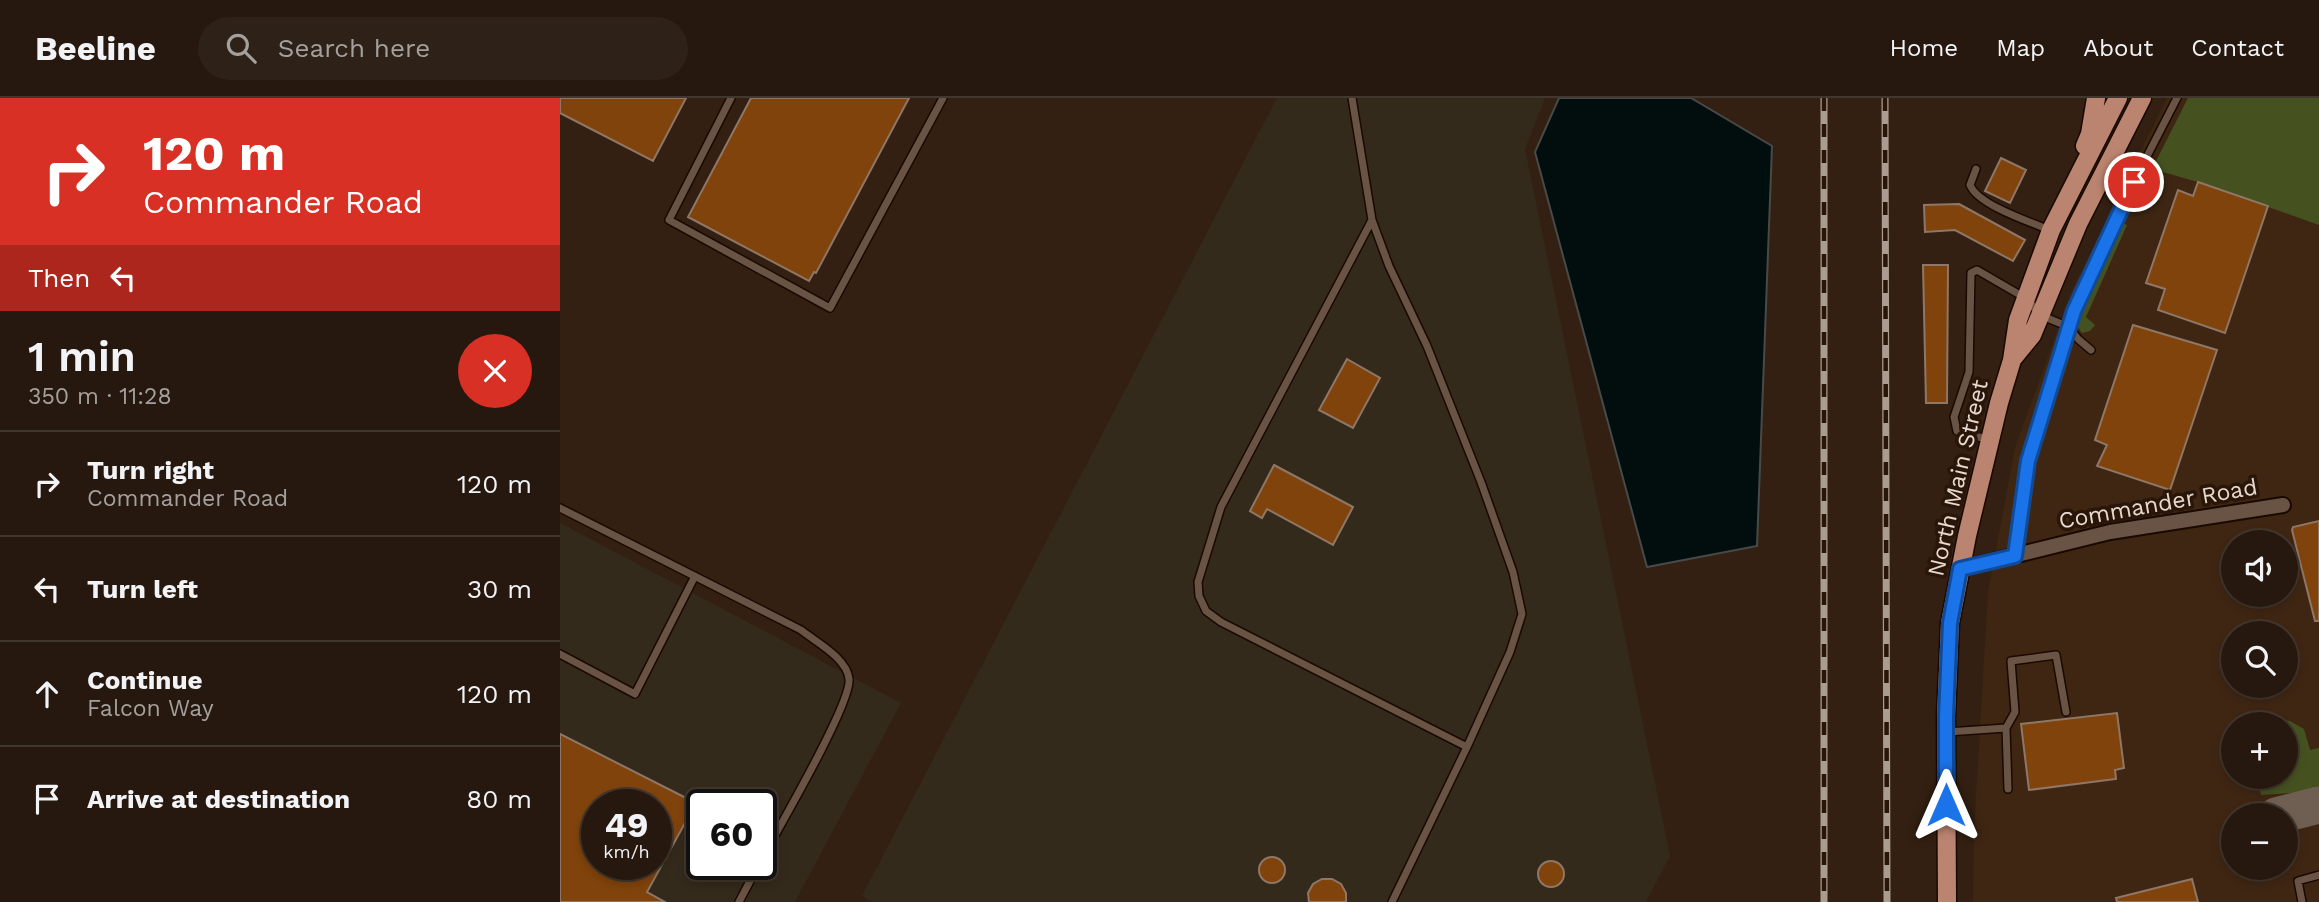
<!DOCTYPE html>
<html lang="en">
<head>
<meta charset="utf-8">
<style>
	body { margin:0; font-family:"Work Sans",sans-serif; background:#2e2117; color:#f1f3f6; height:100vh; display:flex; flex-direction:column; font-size:26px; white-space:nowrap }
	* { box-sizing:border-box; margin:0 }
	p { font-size:23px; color:#a4a09e }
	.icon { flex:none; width:38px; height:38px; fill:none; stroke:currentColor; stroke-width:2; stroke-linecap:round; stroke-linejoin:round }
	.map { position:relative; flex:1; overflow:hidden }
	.panel { display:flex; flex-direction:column; background:#26180e; width:560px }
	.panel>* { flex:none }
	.banner { background:#d93025; color:#fff; overflow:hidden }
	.fabs { position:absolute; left:1661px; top:432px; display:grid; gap:14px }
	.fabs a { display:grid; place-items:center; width:77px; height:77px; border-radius:50%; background:#26180e; box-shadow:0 4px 10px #0003,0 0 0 2px #42372e; font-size:35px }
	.speed { position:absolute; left:21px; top:691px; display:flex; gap:14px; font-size:35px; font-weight:700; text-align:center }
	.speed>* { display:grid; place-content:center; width:91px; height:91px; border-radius:50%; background:#26180e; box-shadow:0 4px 10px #0003,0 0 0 2px #42372e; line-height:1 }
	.speed small { font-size:18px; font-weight:400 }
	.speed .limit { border:4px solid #111; border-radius:10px; background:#fff; color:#111 }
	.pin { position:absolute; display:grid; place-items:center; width:60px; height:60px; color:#fff; margin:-30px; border:4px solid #fff; border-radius:50%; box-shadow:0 2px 7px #0007 }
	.me { position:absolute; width:77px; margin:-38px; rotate:0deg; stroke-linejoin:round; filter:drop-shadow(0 0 5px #0008) }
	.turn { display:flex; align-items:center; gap:24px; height:147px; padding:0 28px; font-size:32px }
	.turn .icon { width:91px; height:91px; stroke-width:2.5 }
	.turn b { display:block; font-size:49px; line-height:60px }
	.then { display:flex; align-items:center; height:66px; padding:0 28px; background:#0003; gap:14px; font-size:26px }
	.round { display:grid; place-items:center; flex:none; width:74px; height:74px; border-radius:37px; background:#2e2117 }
	.head { display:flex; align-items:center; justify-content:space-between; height:119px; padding:0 28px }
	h1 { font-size:42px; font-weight:600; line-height:52px }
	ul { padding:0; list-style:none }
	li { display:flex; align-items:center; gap:21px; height:105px; padding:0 28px; border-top:2px solid #42372e }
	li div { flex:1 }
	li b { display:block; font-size:26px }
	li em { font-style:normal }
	header { display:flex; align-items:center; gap:42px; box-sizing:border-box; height:98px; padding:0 35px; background:#26180e; border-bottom:2px solid #42372e }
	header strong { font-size:33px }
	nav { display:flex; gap:38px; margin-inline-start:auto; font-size:24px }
	.search { width:490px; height:63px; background:#2e2117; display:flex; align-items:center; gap:18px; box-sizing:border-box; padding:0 24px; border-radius:38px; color:#a4a09e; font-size:26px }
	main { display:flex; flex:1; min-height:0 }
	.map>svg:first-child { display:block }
	.built { fill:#3f2613; fill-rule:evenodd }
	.industrial { fill:#342a1b; fill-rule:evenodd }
	.green { fill:#455220 }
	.water { fill:#020d0e; stroke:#474a48; stroke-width:2 }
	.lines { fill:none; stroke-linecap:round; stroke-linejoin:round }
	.taxiway { stroke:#6f5e52; stroke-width:37 }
	.building { fill:#80430b; stroke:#8e7767; stroke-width:2; fill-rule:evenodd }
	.lane-casing { stroke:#1a0900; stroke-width:10 }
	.street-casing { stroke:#1a0900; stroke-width:18 }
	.primary-casing { stroke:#1a0900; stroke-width:21 }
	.lane { stroke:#695344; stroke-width:7 }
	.street { stroke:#695344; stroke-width:14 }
	.primary { stroke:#bb8470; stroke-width:18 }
	.rail-casing { stroke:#ab9c91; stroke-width:7 }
	.rail { stroke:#291608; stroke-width:4.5; stroke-dasharray:13; stroke-linecap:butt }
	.route-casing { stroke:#114b97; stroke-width:18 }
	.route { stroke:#1a73e8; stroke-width:12 }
	.labels { text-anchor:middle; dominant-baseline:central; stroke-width:7; stroke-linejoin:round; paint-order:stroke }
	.street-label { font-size:23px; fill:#e7d9d0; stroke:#291608 }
</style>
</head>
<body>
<header>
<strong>Beeline</strong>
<div class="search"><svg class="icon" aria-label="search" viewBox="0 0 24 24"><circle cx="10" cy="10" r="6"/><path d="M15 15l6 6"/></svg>Search here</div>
<nav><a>Home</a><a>Map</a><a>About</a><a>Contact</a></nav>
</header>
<main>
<section class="panel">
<div class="banner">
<div class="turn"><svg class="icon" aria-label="right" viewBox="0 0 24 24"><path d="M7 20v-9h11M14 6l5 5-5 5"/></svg><div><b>120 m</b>Commander Road</div></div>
<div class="then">Then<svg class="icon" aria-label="left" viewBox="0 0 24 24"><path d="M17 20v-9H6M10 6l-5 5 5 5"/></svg></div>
</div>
<div class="head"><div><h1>1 min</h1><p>350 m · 11:28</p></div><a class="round" style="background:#d93025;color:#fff"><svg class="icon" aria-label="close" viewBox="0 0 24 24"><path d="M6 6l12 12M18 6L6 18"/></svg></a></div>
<ul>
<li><svg class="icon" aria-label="right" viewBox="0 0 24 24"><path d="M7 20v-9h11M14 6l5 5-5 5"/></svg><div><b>Turn right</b><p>Commander Road</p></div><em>120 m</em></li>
<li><svg class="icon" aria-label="left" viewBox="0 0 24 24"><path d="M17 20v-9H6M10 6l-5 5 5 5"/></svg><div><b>Turn left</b></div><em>30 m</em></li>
<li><svg class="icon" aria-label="ahead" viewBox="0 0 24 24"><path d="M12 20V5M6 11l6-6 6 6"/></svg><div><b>Continue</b><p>Falcon Way</p></div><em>120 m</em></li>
<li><svg class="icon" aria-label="arrive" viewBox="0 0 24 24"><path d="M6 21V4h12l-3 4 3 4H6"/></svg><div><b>Arrive at destination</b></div><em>80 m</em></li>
</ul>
</section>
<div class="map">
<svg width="1759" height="804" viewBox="0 0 1759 804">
	<rect width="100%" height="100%" fill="#332012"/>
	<path class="built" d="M1607,0H1759V804H1413L1414,734L1428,494L1455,350L1512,192ZM1673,444H1726V497H1673ZM1673,536H1726V588H1673ZM1673,626H1726V679H1673ZM1673,718H1726V770H1673Z"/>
	<path class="industrial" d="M717,0H985L965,51L1110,758L1086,804H312L302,798Z
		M0,425L341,605L235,804H0ZM37,707H96V766H37ZM142,707H201V766H142Z"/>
	<path class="green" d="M1628,0H1759V127L1638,84L1592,71Z
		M1559,124L1567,127L1526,219L1535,227L1530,233L1522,235L1515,225L1524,200Z
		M1713,620L1730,623L1744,631L1750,652L1759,650V693L1701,697L1697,679H1726V626H1704Z"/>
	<path class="water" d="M999,0H1131L1212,48L1197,448L1087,469L975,54Z"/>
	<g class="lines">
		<path class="taxiway" d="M1716,718L1759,707"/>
	</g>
	<path class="building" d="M0,0H126L93,63L0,15Z
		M191,0H349L256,175L254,174L249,183L128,119Z
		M1441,60L1466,72L1450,105L1425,93Z
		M1638,84L1708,108L1665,235L1598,212L1605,191L1586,185L1618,92L1633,98Z
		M1399,106L1465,142L1453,163L1395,132L1365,134L1364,107Z
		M1363,167H1388L1387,305H1366Z
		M1573,227L1657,252L1610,392L1537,368L1547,347L1535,342Z
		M787,261L820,280L793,330L759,312Z
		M714,367L793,409L773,447L707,411L702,420L690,413Z
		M1759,423V523H1755L1732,432L1733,429Z
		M1557,615L1564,670L1555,672L1556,681L1469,692L1461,626Z
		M0,636L136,705L87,794L105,804H0ZM37,707H96V766H37Z
		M699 772a13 13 0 1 1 26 0a13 13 0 1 1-26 0Z
		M978 776a13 13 0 1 1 26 0a13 13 0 1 1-26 0Z
		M762,781H772L781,786L786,795V804H749L748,795L753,786Z
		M1632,781L1638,804H1557L1556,800Z"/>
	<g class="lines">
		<defs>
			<path id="lane" d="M171,0L109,122L270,210L383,0
				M792,0L812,122L829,168L867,248L921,384L953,474L962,516L950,554L907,649L832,804
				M1416,71L1410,87C1418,107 1470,124 1490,132
				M812,122L661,409L638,484L639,498L646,513L661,524L907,649
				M1531,252L1518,241L1509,229L1514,213L1563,105L1617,0
				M1430,342L1397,333L1394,319L1409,274L1411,175L1417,172L1467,201L1480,217L1509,229L1468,363L1455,457
				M0,410L241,532C256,544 287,560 289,581C292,605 217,733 201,762
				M0,556L75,596L135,478
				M1446,630L1455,614L1451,563L1496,557L1506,614
				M1387,634L1446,630L1448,691
				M179,804L199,766
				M1742,804L1738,783L1759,777"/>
			<path id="street" d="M1400,471L1550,434L1723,407"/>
			<path id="primary" d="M1525,48L1530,36L1536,0
				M1454,259L1472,237L1518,126L1582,0
				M1387,804L1386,618L1390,525L1407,438L1439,305L1452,262L1458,222L1491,132L1558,0"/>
		</defs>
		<use href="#lane" class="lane-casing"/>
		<use href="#street" class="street-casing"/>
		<use href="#primary" class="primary-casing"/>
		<use href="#lane" class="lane"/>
		<use href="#street" class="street"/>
		<use href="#primary" class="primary"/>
		<defs>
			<path id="rail" d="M1264,0V804
				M1325,0L1327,804"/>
		</defs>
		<use href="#rail" class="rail-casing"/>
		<use href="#rail" class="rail"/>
	</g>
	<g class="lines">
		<defs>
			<path id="route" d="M1386,707V618L1390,525L1400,471L1455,458L1468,363L1514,213L1574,84"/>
		</defs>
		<use href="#route" class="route-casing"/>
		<use href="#route" class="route"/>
	</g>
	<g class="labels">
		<g class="street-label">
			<text transform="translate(1398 380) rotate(-77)">North Main Street</text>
			<text transform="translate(1598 406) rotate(-10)">Commander Road</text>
		</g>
	</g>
</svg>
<div class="fabs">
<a><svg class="icon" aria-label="sound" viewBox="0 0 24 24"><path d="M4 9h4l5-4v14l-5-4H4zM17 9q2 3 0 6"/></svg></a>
<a><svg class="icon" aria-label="search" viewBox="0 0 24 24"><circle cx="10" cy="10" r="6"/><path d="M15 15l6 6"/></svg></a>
<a>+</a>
<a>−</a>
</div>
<div class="speed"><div>49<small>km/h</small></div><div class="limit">60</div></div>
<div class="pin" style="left:1574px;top:84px;background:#d93025"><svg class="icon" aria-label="arrive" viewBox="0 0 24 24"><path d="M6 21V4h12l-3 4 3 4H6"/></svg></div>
<svg class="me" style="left:1386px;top:707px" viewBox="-20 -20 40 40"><path d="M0-17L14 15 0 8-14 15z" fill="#1a73e8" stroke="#fff" stroke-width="4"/></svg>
</div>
</main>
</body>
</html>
